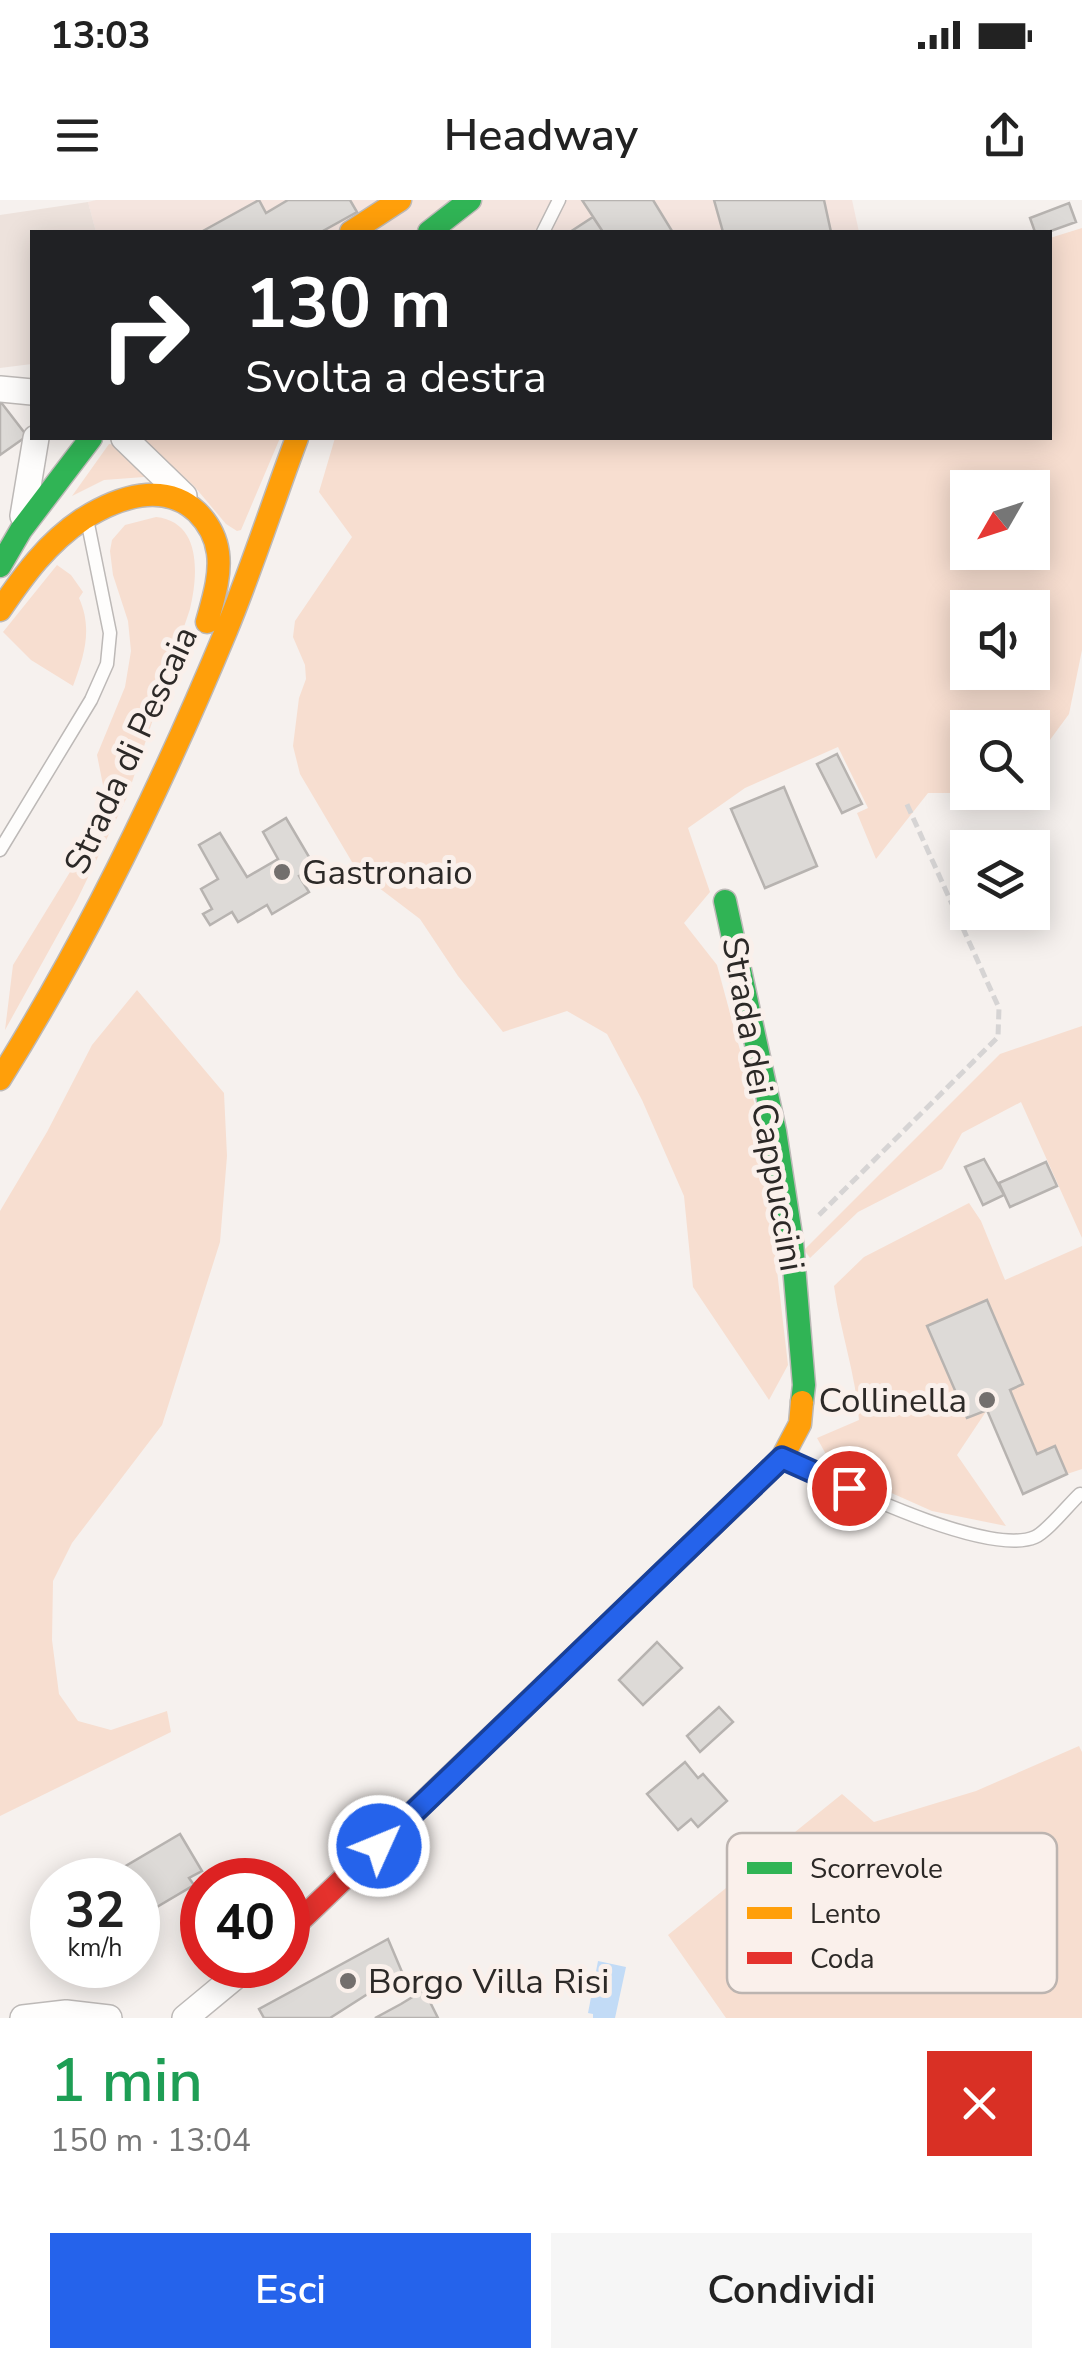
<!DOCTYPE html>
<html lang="it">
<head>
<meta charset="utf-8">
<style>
	body { margin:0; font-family:"Nunito Sans",sans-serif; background:#f6f6f6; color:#222; height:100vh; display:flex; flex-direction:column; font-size:38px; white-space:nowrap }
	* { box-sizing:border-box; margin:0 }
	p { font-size:32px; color:#767676 }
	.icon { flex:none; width:55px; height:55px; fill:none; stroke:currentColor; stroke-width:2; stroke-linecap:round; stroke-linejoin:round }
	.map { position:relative; height:1818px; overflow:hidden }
	.side { display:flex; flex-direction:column; background:#fff; flex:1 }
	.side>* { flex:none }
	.top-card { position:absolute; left:30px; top:30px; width:1022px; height:210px; border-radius:0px; box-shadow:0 5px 25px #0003; background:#202124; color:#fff; overflow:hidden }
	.needle { width:65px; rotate:231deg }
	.controls { position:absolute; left:950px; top:270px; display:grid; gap:20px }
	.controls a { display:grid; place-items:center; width:100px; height:100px; border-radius:0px; background:#fff; box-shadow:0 5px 25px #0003; font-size:50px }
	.speed { position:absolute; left:30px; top:1658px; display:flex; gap:20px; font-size:50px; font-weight:700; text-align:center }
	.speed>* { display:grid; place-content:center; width:130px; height:130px; border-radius:50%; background:#fff; box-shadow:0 5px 25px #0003; line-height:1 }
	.speed small { font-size:25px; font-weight:400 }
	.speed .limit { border:15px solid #d22; background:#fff; color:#111 }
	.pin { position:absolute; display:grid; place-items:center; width:85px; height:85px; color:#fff; margin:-42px; border:5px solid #fff; border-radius:50%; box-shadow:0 2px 10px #0007 }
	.me { position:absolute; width:110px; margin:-55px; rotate:46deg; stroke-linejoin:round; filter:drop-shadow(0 0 8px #0008) }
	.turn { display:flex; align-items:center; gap:35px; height:210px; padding:0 50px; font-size:45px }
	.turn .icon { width:130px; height:130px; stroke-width:2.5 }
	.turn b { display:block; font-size:70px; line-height:85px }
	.round { display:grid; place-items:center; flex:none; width:105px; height:105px; border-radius:0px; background:#f6f6f6 }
	.head { display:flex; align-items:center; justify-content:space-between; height:170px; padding:0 50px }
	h1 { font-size:60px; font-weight:600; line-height:75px; color:#1e9e55 }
	.cta { display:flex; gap:20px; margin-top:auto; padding:20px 50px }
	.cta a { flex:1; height:115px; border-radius:0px; background:#2563eb; color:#fff; font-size:40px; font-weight:600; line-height:115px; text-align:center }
	.cta a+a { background:#f6f6f6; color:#222 }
	.status { display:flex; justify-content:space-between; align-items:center; height:70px; padding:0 50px; background:#fff; direction:ltr }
	.status svg { height:28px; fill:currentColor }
	header { display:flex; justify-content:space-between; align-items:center; height:130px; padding:0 50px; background:#fff; font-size:45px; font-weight:600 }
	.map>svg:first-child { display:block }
	.commercial { fill:#f5e5df }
	.built { fill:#ede2dc }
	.green { fill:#f7ded0; fill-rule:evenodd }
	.water { fill:#c2dbf6 }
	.building { fill:#dddad7; stroke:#b7b3b0; stroke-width:2.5 }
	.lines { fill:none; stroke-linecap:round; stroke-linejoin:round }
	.lane-casing { stroke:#bdb9b7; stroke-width:15 }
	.street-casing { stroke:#bdb9b7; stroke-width:28 }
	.fast-casing { stroke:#bdb9b7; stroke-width:25 }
	.slow-casing { stroke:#bdb9b7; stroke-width:25 }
	.jam-casing { stroke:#bdb9b7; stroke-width:25 }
	.path { stroke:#d6d4d4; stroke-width:5; stroke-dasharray:10 5; stroke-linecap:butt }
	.lane { stroke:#fefdfc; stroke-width:12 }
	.street { stroke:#fefdfc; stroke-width:25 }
	.fast { stroke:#30b455; stroke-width:22 }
	.slow { stroke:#ff9f0a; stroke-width:22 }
	.jam { stroke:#e5322d; stroke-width:22 }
	.route-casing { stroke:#184099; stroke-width:25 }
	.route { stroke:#2563eb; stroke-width:18 }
	.poi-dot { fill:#736f6d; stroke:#faf0eb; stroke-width:4 }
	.labels { text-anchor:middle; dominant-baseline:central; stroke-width:10; stroke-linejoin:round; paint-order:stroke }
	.street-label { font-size:35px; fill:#2c2927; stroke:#faf0eb }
	.poi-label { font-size:35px; fill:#2c2927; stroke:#faf0eb; text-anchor:start }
	.key { fill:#faf0eb; stroke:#bcb4b0; stroke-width:2.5 }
	.key-label { font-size:28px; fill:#2c2927 }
</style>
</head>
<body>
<div class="status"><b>13:03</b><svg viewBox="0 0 49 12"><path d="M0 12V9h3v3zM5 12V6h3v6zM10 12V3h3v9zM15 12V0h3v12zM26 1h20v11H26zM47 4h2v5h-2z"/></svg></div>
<header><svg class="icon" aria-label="menu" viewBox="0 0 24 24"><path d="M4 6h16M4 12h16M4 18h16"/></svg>Headway<svg class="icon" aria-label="share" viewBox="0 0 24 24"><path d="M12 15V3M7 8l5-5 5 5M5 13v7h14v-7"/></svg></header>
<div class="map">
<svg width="1082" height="1818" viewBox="0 0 1082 1818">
	<rect width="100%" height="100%" fill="#f6f1ee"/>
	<path class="commercial" d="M96,0H852L859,32H96L88,2Z"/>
	<path class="built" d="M88,2L96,32H32V164L0,168V15Z"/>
	<path class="green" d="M1082,28V450L1069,514L1033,563L1032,528H968L967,590L956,593H928L876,659L857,613L868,608L838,547L745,588L688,628L710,692L684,723L717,765L760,924L788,1165L769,1200L693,1087L684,996L642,900L607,834L567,811L503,832L458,776L420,719L366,678L352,662L300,574L293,546L299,498L306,479L305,465L293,437L295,421L352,337L319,292L335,238H1050V38ZM968,288H1032V352H968ZM968,408H1032V472H968Z
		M141,238H280L241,330L237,331L226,324L194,286Z
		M109,244L116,245L143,269L144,277L104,280L72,296Z
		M156,317C202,322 198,375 190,409L127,597L77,700L5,830L13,765L108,610L97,555L125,487L131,451L128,421L113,375L110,351L112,340L125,325Z
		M57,365L71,375L83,392L79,398C93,429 84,456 73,486L31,460L3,432Z
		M137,790L224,893L227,956L220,1042L162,1225L72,1343L53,1381L52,1440L59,1494L78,1521L111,1530L167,1511L171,1532L0,1616V1011L47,932L92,845Z
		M1082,826V1038L1021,902L962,933L942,969L858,1012L810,1058L804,1050L1000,854Z
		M969,1003L981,1021L1005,1080L1082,1046V1269L1067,1274L1054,1246L1037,1254L1010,1190L1023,1184L987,1101L967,1217L987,1210L957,1255L1006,1326L932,1311L833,1267L817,1238L859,1220C856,1174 840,1131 834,1086L864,1057Z
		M1079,1546L1082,1552V1818H726L668,1735L842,1594L874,1622L976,1591Z"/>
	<path class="water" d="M598,1761L626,1767L615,1818H593V1814L588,1813Z"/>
	<path class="building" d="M259,0L266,13L288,0H350L357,12L321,32H201Z
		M582,0H653L672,31L603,32Z
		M714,0H824L831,32H723Z
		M1069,3L1076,22L1048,32H1035L1030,18Z
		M593,17L603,32H570Z
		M0,201L27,236L0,255Z
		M837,554L862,604L842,613L817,564Z
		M784,587L817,666L765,688L731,609Z
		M286,618L315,667L299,676L309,692L272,714L267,705L238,722L232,712L210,725L203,714L212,709L201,689L218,679L199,645L220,633L247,677L278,659L263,632Z
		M984,959L1004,995L983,1005L965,967Z
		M1046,962L1057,986L1010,1007L999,983Z
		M987,1100L1023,1184L1010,1190L1037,1254L1055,1246L1067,1274L1023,1294L987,1210L967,1218L927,1126Z
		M657,1442L682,1468L643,1505L619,1480Z
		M719,1507L733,1522L700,1552L687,1536Z
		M685,1562L698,1578L703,1574L727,1601L698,1627L691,1619L678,1630L647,1594Z
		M180,1634L202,1671L189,1678L194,1685L150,1711L138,1690V1680H132L124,1667Z
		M388,1739L402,1772L330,1818H264L259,1809Z
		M424,1790L438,1818H375L401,1804Z"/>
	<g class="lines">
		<defs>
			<path id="lane" d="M543,32L559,0
				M0,650L91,500L107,464L110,433L88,324
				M784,1259C833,1281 987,1358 1035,1337C1048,1331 1069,1304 1080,1294"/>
			<path id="street" d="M0,189L32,192
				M124,238L184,296
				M23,316L36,238
				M23,1818L66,1813L109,1818
				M185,1818L249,1765"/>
			<path id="fast" d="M429,32L470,0
				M0,366L21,330L91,238
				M725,701L775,931L792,1042L804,1185L802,1202"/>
			<path id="slow" d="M351,32L400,0
				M0,410C24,375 47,343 83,319C118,297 164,281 197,312C208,323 216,338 218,353C221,376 213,400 207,422
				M0,879C88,738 162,585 226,431C252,368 273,302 297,238
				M545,1486L782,1258L800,1224L802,1202"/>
			<path id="jam" d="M288,1732L545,1486"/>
		</defs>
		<use href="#lane" class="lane-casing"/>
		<use href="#street" class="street-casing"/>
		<use href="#fast" class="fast-casing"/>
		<use href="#slow" class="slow-casing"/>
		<use href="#jam" class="jam-casing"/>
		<path class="path" d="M819,1015L998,837L999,808L905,600"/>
		<use href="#lane" class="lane"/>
		<use href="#street" class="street"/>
		<use href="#fast" class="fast"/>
		<use href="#slow" class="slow"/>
		<use href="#jam" class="jam"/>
	</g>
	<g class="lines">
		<defs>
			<path id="route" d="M379,1646L782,1258L849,1288"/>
		</defs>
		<use href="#route" class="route-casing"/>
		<use href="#route" class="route"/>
	</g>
	<g class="poi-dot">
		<circle cx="282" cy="672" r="10"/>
		<circle cx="987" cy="1200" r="10"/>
		<circle cx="348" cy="1781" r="10"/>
	</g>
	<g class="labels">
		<g class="street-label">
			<text transform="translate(131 550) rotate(-65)">Strada di Pescaia</text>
			<text transform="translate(763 904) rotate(80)">Strada dei Cappuccini</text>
		</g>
		<g class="poi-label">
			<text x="302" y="672">Gastronaio</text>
			<text x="967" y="1200" text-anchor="end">Collinella</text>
			<text x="368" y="1781">Borgo Villa Risi</text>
		</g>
	</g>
	<rect x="727" y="1633" width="330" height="160" rx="15" class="key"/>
	<rect x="747" y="1662" width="45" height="12" fill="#30b455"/>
	<rect x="747" y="1707" width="45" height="12" fill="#ff9f0a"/>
	<rect x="747" y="1752" width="45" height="12" fill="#e5322d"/>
	<g class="key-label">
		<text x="810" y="1678">Scorrevole</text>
		<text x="810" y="1723">Lento</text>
		<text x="810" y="1768">Coda</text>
	</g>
</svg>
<div class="controls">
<a><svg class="needle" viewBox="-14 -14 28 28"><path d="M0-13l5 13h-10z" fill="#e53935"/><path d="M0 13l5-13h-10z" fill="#767676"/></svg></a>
<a><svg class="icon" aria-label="sound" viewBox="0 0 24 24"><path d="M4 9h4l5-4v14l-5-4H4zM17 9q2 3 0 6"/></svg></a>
<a><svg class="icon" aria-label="search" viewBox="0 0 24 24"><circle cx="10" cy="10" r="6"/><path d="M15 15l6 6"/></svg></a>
<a><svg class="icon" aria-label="layers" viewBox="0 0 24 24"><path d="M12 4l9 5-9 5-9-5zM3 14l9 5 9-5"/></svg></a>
</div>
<div class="speed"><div>32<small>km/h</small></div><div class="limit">40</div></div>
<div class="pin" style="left:849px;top:1288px;background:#d93025"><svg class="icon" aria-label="arrive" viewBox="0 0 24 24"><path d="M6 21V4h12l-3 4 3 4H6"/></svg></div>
<svg class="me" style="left:379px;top:1646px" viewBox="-20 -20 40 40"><circle r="17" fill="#2563eb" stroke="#fff" stroke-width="3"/><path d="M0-11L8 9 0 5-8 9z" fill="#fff"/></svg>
<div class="top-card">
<div class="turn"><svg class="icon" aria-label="right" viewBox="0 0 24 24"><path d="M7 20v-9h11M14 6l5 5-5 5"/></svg><div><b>130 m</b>Svolta a destra</div></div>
</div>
</div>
<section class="side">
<div class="head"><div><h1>1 min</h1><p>150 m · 13:04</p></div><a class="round" style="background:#d93025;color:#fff"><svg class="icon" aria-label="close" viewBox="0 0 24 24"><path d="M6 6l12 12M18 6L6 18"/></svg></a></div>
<div class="cta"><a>Esci</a><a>Condividi</a></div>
</section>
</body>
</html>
